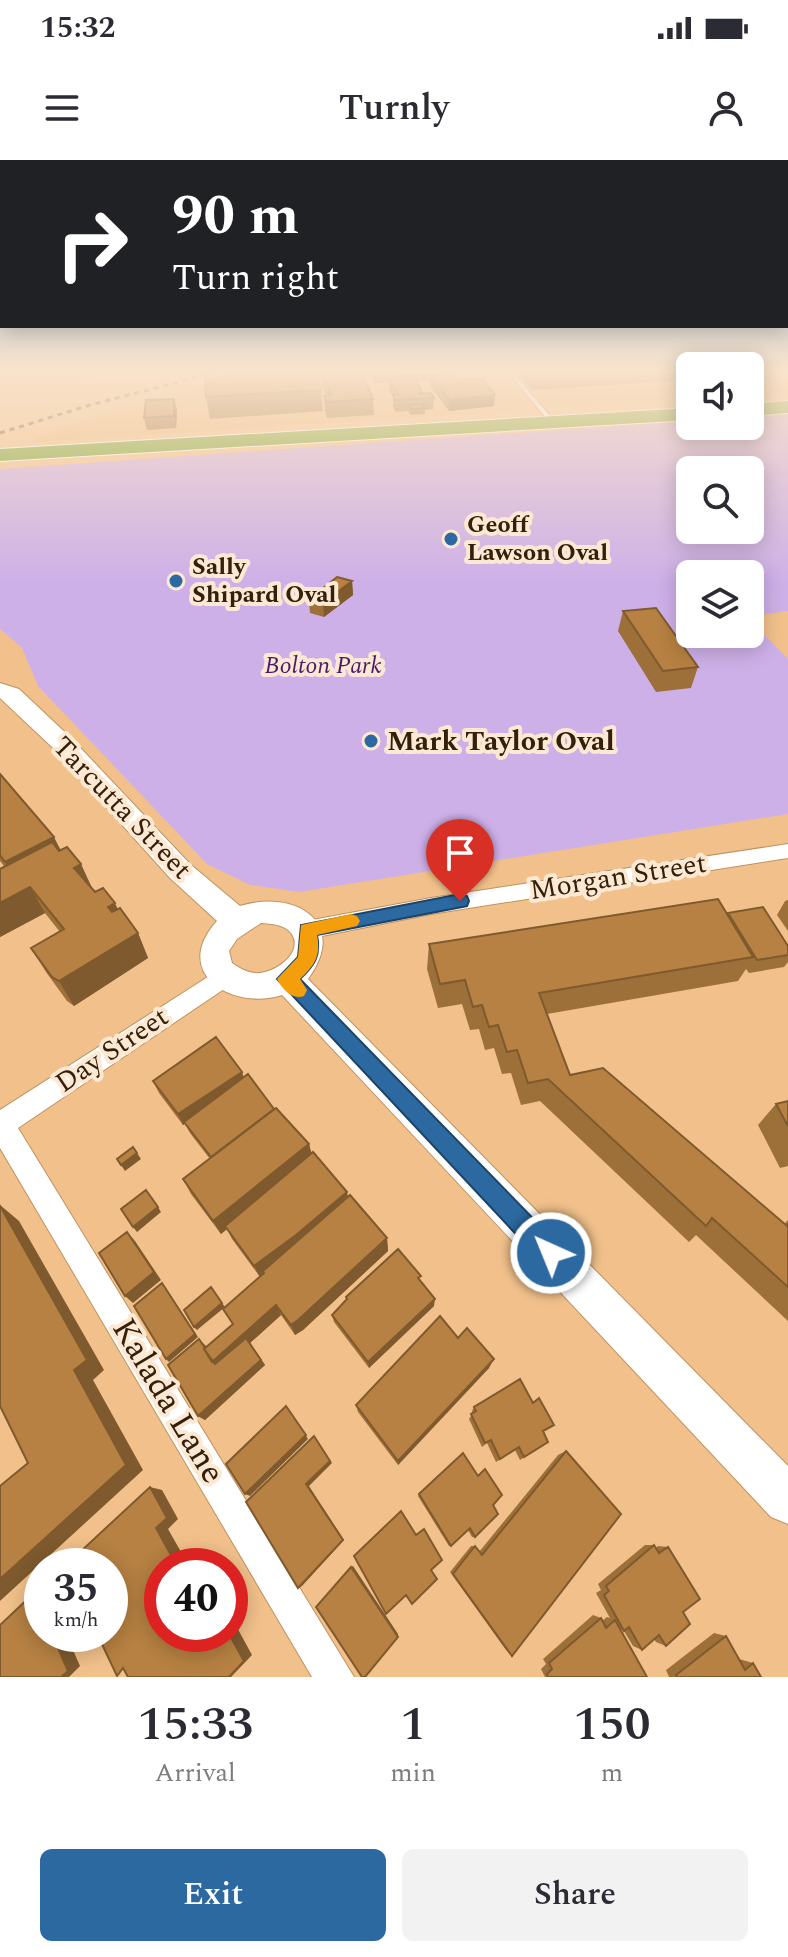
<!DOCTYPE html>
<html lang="en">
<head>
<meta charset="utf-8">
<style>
	body { margin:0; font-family:Spectral,serif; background:#f2f2f3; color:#2b2b33; height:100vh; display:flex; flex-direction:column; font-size:30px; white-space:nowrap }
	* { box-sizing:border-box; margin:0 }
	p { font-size:26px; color:#7c7c81 }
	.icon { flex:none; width:44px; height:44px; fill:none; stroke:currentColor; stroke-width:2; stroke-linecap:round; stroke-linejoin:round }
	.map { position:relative; height:1517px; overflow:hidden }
	.side { display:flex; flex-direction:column; background:#fff; flex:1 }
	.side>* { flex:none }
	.banner { position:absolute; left:0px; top:0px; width:788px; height:168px; box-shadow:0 4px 20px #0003; background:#202124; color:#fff; overflow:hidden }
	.fabs { position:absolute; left:676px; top:192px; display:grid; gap:16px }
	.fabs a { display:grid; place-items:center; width:88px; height:88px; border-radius:12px; background:#fff; box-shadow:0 4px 20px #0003; font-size:40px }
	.speed { position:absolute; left:24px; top:1388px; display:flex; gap:16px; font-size:40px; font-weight:700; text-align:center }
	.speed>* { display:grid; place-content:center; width:104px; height:104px; border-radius:50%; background:#fff; box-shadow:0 4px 20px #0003; line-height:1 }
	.speed small { font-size:20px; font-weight:400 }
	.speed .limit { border:12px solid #d22; background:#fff; color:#111 }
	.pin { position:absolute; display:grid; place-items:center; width:68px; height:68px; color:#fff; margin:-82px -34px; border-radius:50% 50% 50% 0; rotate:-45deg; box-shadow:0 0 8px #0007 }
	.pin .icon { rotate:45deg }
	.me { position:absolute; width:88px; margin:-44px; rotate:316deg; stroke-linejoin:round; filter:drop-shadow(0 0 6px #0008) }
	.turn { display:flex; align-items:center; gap:28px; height:168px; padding:0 40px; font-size:36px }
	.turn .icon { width:104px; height:104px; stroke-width:2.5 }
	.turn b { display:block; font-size:56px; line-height:68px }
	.eta { display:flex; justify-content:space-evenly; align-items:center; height:136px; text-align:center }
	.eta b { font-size:48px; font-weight:600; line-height:56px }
	.action { display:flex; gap:16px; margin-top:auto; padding:16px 40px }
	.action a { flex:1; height:92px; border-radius:12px; background:#2b69a0; color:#fff; font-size:32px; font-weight:600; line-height:92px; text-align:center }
	.action a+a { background:#f2f2f3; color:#2b2b33 }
	.status { display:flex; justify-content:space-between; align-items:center; height:56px; padding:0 40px; background:#fff; direction:ltr }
	.status svg { height:22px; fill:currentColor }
	header { display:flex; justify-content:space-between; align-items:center; height:104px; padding:0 40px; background:#fff; font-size:36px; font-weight:600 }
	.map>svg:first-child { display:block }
	.built { fill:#eeb87b }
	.green { fill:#ceb0e8; fill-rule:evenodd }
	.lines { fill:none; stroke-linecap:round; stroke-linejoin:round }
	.lane-casing { stroke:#c1925e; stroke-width:2 }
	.street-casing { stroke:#c1925e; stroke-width:2 }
	.secondary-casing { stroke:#c1925e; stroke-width:2 }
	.highway-casing { stroke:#fff; stroke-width:2 }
	.lane { fill:#fff; fill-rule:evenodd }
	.street { fill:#fff; fill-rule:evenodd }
	.secondary { fill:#fff; fill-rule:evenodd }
	.highway { fill:#75a32a; fill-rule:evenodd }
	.rail { stroke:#765837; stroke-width:3; stroke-dasharray:5 5; stroke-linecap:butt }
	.wall { fill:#9d6f39 }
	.shaded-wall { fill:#7f5a2e }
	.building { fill:#b68142; stroke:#7f5a2e; stroke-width:2 }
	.route { fill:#2b69a0; stroke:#1c4468; stroke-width:2 }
	.slow { fill:#f59e0b }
	.poi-dot { fill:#2b69a0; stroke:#fce8d3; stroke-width:3 }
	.labels { text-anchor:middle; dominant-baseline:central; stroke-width:8; stroke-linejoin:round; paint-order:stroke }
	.far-poi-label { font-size:24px; font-weight:bold; fill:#33200a; stroke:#fce8d3; text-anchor:start }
	.far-park-label { font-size:24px; font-style:italic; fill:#4b1a6a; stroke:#fce8d3 }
	.poi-label { font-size:28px; font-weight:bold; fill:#33200a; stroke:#fce8d3; text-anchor:start }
	.street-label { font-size:28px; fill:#33200a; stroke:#fce8d3 }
	.near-street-label { font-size:34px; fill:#33200a; stroke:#fce8d3 }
</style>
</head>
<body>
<div class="status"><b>15:32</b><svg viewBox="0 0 49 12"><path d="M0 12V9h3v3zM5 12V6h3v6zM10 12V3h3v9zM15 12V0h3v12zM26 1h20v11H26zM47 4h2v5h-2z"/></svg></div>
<header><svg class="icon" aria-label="menu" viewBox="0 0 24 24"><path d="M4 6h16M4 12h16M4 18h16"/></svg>Turnly<svg class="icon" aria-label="person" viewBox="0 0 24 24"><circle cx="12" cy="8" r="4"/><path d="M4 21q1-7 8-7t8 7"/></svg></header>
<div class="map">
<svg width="788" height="1517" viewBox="0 0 788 1517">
	<rect width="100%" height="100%" fill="#f2c18b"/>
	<path class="built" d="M0,209H148L81,218L0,219Z
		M342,209H690V239H680L675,236L670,237L669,241L26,283L95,257L210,226Z
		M750,209H788V233L750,236Z"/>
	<path class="green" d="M788,254V451L750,456V414H690V474H750V460L788,499V654L299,732L250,725L207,704L38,526L22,488L0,469V309L690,261V266H750V256ZM690,310H750V370H690Z"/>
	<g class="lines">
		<defs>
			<path id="lane" d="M505,209H510L551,257V259H547Z
				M678,209H683L690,215V219Z"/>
			<path id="street" d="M788,684V698L431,754L307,779L299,776L296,770L299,764L307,761L431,738Z
				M225,806L233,809L237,816L233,823L18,968L354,1517H312L0,988V950Z"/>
			<path id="secondary" d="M0,523L19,529L71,578L190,704L240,746C294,729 350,762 308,819L788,1306V1364L771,1357L282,835C232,851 170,813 217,761L170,718L53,588L0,538ZM261,763C271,764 284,764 291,773C306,793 272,815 255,813C246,812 239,808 232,803L229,791L237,779Z"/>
			<path id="highway" d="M788,241V253L750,256V244Z
				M690,248V260L0,301V289Z"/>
		</defs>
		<use href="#lane" class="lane-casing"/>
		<use href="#street" class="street-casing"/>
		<use href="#secondary" class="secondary-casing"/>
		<use href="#highway" class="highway-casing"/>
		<use href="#lane" class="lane"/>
		<use href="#street" class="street"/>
		<use href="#secondary" class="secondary"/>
		<use href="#highway" class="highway"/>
		<path class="rail" d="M0,273L90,245L229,209"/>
	</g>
	<path class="wall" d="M223,209H315L321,230L323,251L210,259L206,237L224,216Z
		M321,209L373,239L374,255L327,258L325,252L324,236H326L322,225Z
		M515,209H688L685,220L532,230Z
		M371,210L449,214L455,218L495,235L494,246L449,251L430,226V221L416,222L422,234L434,238L433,249L425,250V254L411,255L408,251L395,252L393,246V236L389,231V223H375L371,216Z
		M177,250L176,268L147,270L144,258Z
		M352,421L353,435L324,457L310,453L309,439Z
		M623,451L698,507L691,528L656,532L618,471Z
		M0,614L95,732L118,749L138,773L148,798L74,846L67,841L46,812L31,788L60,772L45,753L0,777V709L4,706L0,701Z
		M788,740V771L777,755L785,741Z
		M728,753L788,786V802L784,807L749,813L746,809L738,821L547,854L570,915L784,1064L788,1060V1161L696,1075L689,1082L540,941L521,945L511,913L502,914L494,888L485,890L479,869L470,870L462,844L438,848L427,809L429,784L727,754Z
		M242,912L244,918L309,984L311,994L347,1032L348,1037L387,1078L388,1091L303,1170L295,1175L281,1155L250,1183L265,1205L205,1260L198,1256L205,1185L207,1187L233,1164L260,1117L232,1079L227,1069L221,1074L191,1034L183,1019L210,999L190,973L185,964L183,965L159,933L153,921Z
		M788,941V1006L780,1008L758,965L776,944Z
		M420,1121L434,1146L369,1208L334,1162L332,1155L346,1141V1137Z
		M458,1178L489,1208L398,1305L358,1252L356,1245Z
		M474,1247L543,1272L548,1282L520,1300L515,1290L496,1302L487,1283L482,1287L469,1259L473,1253L472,1251Z
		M566,1291L512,1496L506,1490L450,1412L471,1386H475L479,1392L558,1295Z
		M419,1334L493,1345L475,1377H472L468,1370L451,1386H449L418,1336Z
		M645,1385H654L656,1388L658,1386L668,1387L683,1452L666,1486L656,1482L654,1479L642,1490L633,1486L624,1471L620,1469L647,1517H545L541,1509L546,1504L543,1499L593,1455L601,1458L602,1461L607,1457L610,1458L596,1433L601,1430L598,1424Z
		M714,1473L726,1476L739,1499L753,1503L761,1517H669L666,1510Z"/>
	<path class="shaded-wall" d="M495,235L494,246L449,251L450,240Z
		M174,239L177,250L176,268L174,256Z
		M352,421L353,435L324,457L323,443Z
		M54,677L64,697L16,722L5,702Z
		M81,704L93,730L74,708Z
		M30,727L45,753L0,777V743Z
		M115,743L126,768L108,747Z
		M138,773L148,798L74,846L59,821Z
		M242,912L245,923L183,965L178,954Z
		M309,984L313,999L221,1074L213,1061Z
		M137,993L141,999L125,1011L121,1005Z
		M347,1032L349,1046L260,1117L254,1106Z
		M0,1045L19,1061L104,1210L93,1220L143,1310L0,1441V1419L74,1210Z
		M158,1047L161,1052L137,1072L133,1067Z
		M127,1072L135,1081L161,1120L133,1143L125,1136Z
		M387,1078L388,1091L303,1170L295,1175L291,1165Z
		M162,1123L198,1177L169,1202L166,1199Z
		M435,1139L434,1146L369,1208L368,1202Z
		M222,1143L225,1147L197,1170L194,1167Z
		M276,1145L281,1155L250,1183L265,1205L205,1260L198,1256L221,1210L212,1202L199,1179L205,1185L214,1200Z
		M494,1199L489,1208L398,1305V1301Z
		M286,1246L308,1279L250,1336L245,1334Z
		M314,1276L332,1303L309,1326L344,1380L302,1426L298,1428L306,1324Z
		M150,1327L162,1330L178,1359L168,1369L189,1406H177L156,1368Z
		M353,1406L398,1474V1477L351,1407Z
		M42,1432V1451L34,1433Z
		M234,1462L252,1495L231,1517H229V1474H230V1464Z
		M52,1474H66L80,1506L69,1517H61Z"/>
	<path class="building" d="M227,209H315L321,230L206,237L205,219L227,216Z
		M321,209H360L373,239L326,242L324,236L331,235Z
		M386,209H446L449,214L375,218L371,210Z
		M452,214L455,218L483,219L495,235L450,240L430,215Z
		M414,218L422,232L419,234L431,233L434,238L395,240L393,235H399L389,220Z
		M174,239V256L144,258L146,240Z
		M423,244L425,248L411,249L408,245Z
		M337,417L352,421L323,443L309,439Z
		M656,448L698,507L663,511L623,451Z
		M0,614L54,677L5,702L0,695Z
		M52,682L59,691L67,687L81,704L74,708L95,732L103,728L115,743L108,747L112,752L120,748L138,773L59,821L52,817L31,788L64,769L30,727L0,743V709Z
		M718,739L753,797L539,833L570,915L603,908L787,1066L788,1064V1127L712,1058L706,1066L548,919L528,923L517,890L507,892L498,865L489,867L482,845L473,847L465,820L440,824L429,784Z
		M763,747L788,786V795L757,800L728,753Z
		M216,877L242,912L178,954L153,921Z
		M248,914L274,949L211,997L184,962Z
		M788,941V966L776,944Z
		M276,948L309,984L213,1061L183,1019Z
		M133,987L137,993L121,1005L117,999Z
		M313,992L347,1032L296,1075L254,1106L225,1066Z
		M146,1030L158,1047L133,1067L121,1049Z
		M350,1035L387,1078L298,1160L291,1165L276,1145L212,1202L204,1189L233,1164L223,1149L264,1113L263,1111Z
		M0,1046L87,1200L74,1210L126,1305L0,1419V1326L28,1303L0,1246Z
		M127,1072L154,1112L125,1136L99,1093Z
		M398,1089L421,1116L418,1118L435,1139L368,1202L332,1155L347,1139L346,1137Z
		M162,1123L195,1174L166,1199L134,1146Z
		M211,1127L222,1143L194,1167L184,1150Z
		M440,1156L458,1178L467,1168L494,1199L398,1301L356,1245Z
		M246,1178L261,1200L198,1256L168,1205L199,1179L205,1188L204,1189L215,1204Z
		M520,1219L533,1243L539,1238L554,1265L543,1271L548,1282L524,1297L519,1287L500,1299L491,1280L485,1283L471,1254L476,1251L474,1247Z
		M286,1246L306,1275L245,1334L226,1304Z
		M314,1276L330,1301L306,1324L343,1380L298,1428L246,1342Z
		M566,1291L621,1354L512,1496L453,1414L475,1386L482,1395Z
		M463,1293L478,1316L485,1309L502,1335L493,1345L498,1354L475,1377L470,1368L451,1386L419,1334Z
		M150,1327L167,1358L156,1368L177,1406H162V1474H214L215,1476L217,1474H229L244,1501L229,1517H128L123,1508L117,1516L100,1480L106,1474H110V1406H65Z
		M401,1351L416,1375L424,1369L442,1400L431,1410L437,1419L412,1444L406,1435L386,1454L354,1396Z
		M654,1385L659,1393L668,1387L700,1439L683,1452L690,1464L666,1486L659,1475L642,1490L629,1467L624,1471L604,1435L609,1431L606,1426Z
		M351,1407L398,1477L365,1517H362L316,1447Z
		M34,1433L42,1451V1474H52L68,1511L61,1517H0V1465Z
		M601,1458L606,1468L615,1460L647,1517H548L547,1514L552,1509L549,1503Z
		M726,1476L745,1510L753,1503L761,1517H677L676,1515Z"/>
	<linearGradient id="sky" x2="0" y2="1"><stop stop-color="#79b1e7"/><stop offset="0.5" stop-color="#f9e3cb"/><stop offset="1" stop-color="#f9e3cb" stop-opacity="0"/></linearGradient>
	<rect width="788" height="422" fill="url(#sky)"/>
	<path class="route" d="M460,734L467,736L469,741L467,746L317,775C321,796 315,805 300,819L559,1085L563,1093L559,1102L551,1106L542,1102L277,819L298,797L301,765Z"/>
	<path class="slow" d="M351,754L357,756L360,761L357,766L317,775C321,796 315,805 300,819L307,830L304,836C292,840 283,830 277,819L298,797L301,765Z"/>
	<g class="poi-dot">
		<circle cx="451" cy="379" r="8"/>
		<circle cx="176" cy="421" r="8"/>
		<circle cx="371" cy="581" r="8"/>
	</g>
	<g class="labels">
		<g class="far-poi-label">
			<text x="467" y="365">Geoff<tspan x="467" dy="28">Lawson Oval</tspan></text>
			<text x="192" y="407">Sally<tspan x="192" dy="28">Shipard Oval</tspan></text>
		</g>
		<g class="far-park-label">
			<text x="323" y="506">Bolton Park</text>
		</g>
		<g class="poi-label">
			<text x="387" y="581">Mark Taylor Oval</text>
		</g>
		<g class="street-label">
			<text transform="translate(122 648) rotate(46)">Tarcutta Street</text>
			<text transform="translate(618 717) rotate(-9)">Morgan Street</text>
			<text transform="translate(112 890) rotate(-34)">Day Street</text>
		</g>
		<g class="near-street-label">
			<text transform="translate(168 1241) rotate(59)">Kalada Lane</text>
		</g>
	</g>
</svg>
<div class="fabs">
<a><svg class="icon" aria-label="sound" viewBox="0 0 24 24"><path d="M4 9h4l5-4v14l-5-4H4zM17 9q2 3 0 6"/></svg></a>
<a><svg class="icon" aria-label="search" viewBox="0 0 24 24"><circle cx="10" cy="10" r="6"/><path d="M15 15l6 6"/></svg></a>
<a><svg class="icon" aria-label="layers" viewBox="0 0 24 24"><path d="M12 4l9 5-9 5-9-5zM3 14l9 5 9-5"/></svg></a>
</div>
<div class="speed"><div>35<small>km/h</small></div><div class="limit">40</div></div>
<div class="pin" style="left:460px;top:741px;background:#d93025"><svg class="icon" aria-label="arrive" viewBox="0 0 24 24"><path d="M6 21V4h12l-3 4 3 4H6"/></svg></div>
<svg class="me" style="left:551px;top:1093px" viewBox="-20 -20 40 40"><circle r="17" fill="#2b69a0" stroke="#fff" stroke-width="3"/><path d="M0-11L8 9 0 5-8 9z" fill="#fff"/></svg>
<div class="banner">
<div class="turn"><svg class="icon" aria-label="right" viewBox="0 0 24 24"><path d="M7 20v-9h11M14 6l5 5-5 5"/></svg><div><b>90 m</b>Turn right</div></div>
</div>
</div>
<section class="side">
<div class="eta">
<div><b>15:33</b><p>Arrival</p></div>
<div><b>1</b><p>min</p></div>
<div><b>150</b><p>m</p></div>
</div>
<div class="action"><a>Exit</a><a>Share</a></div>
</section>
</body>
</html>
